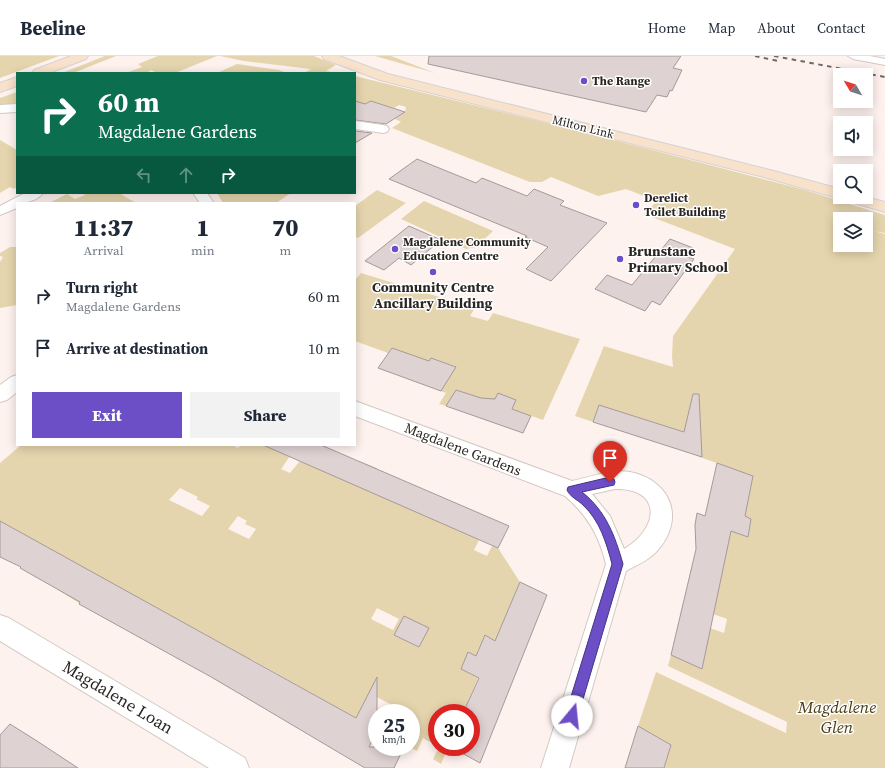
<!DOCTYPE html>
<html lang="en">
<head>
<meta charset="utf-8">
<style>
	body { margin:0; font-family:"Source Serif 4",serif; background:#f2f2f3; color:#1f2937; height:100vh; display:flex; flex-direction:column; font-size:15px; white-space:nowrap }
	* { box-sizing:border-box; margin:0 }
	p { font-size:13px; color:#747a83 }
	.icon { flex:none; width:22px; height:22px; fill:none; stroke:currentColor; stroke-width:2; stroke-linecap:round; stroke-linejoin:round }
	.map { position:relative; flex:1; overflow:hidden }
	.details { position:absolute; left:16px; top:146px; width:340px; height:244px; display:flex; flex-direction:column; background:#fff; border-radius:0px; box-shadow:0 2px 10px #0003 }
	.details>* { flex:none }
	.banner { position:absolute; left:16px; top:16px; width:340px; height:122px; border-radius:0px; box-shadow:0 2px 10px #0003; background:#0b6e4f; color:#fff; overflow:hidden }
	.needle { width:26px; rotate:309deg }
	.controls { position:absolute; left:833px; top:12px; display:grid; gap:8px }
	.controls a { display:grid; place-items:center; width:40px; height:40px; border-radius:0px; background:#fff; box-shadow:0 2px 10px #0003; font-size:20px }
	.speed { position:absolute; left:368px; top:648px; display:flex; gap:8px; font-size:20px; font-weight:700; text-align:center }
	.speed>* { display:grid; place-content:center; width:52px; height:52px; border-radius:50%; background:#fff; box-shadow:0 2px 10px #0003; line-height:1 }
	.speed small { font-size:10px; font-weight:400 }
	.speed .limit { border:6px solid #d22; background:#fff; color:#111 }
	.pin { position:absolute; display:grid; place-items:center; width:34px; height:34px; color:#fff; margin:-41px -17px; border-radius:50% 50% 50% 0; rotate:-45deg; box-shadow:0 0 4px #0007 }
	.pin .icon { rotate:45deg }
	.me { position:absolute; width:44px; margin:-22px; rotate:17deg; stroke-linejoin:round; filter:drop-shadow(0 0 3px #0008) }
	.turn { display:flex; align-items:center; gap:14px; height:84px; padding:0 16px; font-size:18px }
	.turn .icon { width:52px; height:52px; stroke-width:2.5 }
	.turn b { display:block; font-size:28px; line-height:34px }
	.lanes { display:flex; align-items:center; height:38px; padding:0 16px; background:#0003; justify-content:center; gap:20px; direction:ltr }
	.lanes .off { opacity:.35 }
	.eta { display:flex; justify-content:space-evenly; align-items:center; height:68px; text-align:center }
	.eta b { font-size:24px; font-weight:800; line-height:28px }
	.primary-button { display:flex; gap:8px; margin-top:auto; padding:8px 16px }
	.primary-button a { flex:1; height:46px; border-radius:0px; background:#6c4ec7; color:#fff; font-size:16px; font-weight:800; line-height:46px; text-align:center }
	.primary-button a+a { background:#f2f2f3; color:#1f2937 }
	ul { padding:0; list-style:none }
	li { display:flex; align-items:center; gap:12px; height:52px; padding:0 16px }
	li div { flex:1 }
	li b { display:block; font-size:15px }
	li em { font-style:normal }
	header { display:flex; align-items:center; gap:24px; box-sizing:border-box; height:56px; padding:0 20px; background:#fff; border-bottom:1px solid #e0e1e3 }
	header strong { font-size:19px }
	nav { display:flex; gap:22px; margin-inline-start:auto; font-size:14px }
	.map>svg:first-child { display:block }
	.green { fill:#e5d5ae; fill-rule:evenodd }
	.building { fill:#dfd2d2; stroke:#a59999 }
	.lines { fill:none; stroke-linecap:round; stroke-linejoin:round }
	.minor-casing { stroke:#d3c9c4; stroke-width:2 }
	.primary-casing { stroke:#d4d3d3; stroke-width:2 }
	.minor { fill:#fff; fill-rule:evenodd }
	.primary { fill:#f9e2cb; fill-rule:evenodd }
	.rail { stroke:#706a67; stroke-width:2; stroke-dasharray:4.5 4.5; stroke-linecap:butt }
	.route { fill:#6c4ec7; stroke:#463381 }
	.poi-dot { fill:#6c4ec7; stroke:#fff; stroke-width:1.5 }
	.labels { text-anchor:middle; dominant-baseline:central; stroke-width:3; stroke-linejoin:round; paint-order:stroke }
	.far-poi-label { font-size:12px; font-weight:bold; fill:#292523; stroke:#fff; text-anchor:start }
	.far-street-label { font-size:12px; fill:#292523; stroke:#fff }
	.poi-label { font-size:14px; font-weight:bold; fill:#292523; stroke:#fff; text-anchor:start }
	.street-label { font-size:14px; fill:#292523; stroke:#fff }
	.near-street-label { font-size:17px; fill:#292523; stroke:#fff }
	.near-park-label { font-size:17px; font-style:italic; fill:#4b3c15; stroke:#fff }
</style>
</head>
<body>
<header>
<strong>Beeline</strong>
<nav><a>Home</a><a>Map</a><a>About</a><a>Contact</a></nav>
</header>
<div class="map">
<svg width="885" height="712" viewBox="0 0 885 712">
	<rect width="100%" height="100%" fill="#fef2ee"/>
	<path class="green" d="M0,0H59L0,22Z
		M105,0H116L73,17H62Z
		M158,0H217L175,17H154L155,16L151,14L148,16L151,17H126L142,11L138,8Z
		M220,0H314L336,9L326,15L337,17H304L311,13L244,5Z
		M375,0H391L435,17Z
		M237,8L279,14L287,17H217Z
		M355,20L575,74L805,134L885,159V177L874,175L885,178V712H664L671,689L638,670L656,616L786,677L787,666L668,610L671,599L702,613L710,572L724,577L727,563L713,558L731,475L748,481L751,463L735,457L741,427L751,430L753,420L697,400L701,381L599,349L593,366L575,360L604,290L673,311L672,300L673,280L735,193L644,158L657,145L626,133L598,140L551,121L542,126H530L392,72L401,66L395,63L405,56L406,51L399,49L394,52L372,45L365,48L355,45ZM840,163H866V189H840Z
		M17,36V49L0,50V42Z
		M0,84L17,94V131L14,133L10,131L0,137Z
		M377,134L406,147L358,182L355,181V150Z
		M83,137H119L136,147H49L67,138L75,143L85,139Z
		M217,137H291L276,147H223Z
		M424,145L493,175L476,191L466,193L401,163Z
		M10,191H17V249L0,252V206L3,201L0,200V197Z
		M361,217L475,252L470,260L488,265L493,257L580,283L543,364L512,353L516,344L498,338L493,347L456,334L447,350L439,348L446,337L438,334L455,310L431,302L426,310L397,300L401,295L392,292L388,297L355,285V221L357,222Z
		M21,389H232L238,392L241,389H263L290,400L281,413L290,417L300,405L346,424L359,405L377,412L364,432L479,484L474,494L487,500L492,490L498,492L520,526L495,585L485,580L477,596L487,602L486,605L468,596L461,613L478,622L463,657H437V690L423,682L417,695L409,691H411V657H386L390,648L369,637L356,662L251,603L231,633L212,622L232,593L101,522L79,547L58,534L81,510L0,465V407ZM180,432L198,441L196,443L210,450L202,460L169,444ZM238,460L247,465L245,468L256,473L249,483L228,473ZM377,552L399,563L393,574L371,563ZM428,572L419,591L394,579Z
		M439,691H448L441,708L433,703Z"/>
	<path class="building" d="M429,0H681L673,12L682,14L672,35L670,34L667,41L657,39L646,56L428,8Z
		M355,45L365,48L371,45L405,56L386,68L355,64Z
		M355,75L372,77L355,87Z
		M417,103L476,127L482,122L527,140L534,133L564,145L560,149L607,167L551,225L526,213L548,191L525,181L527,180L389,123Z
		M409,170L441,184L411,209L399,202L384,214L365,205Z
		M670,183L693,192L687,201L694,203L660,249L652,245L645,255L595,233L607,219L632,229Z
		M392,292L429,305L431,302L456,311L441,335L378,312Z
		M456,334L481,342L495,343L498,337L516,344L512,353L531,360L523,377L446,350Z
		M693,338H699L702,401L593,366L599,349L684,376Z
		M263,389H321L509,470L498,492Z
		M717,407L753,420L745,460L751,463L748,481L731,475L702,613L671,599L696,493L695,469L697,457L705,460Z
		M0,465L356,662L377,621V675L369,691H404L394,712H365L213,622L79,548L80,546L20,512L21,511L0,501Z
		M520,526L547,539L480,707L451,691H471V657H463L479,622L461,613L468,596L476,600L485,579L495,585Z
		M404,560L429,572L419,591L394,579Z
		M10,668L37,685L78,712H0V679Z
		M638,670L671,689L664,712H625Z"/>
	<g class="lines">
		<defs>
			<path id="minor" d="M848,0H870L885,3V9L853,3Z
				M17,48V56L0,57V49Z
				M355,65L383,69L387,70L389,73L387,76L383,77L355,73Z
				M25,137H43C37,145 26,147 17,147V152L0,159V150Z
				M193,137H207L214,147H200Z
				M17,319V336L7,344L0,346V329L11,321Z
				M355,345L572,425C591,421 611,413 630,416C671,424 686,463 657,495C649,504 637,509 626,515L569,712H541L606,508C599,479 587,459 565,440L355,360ZM615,433C663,432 659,473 624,493L610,460L592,438Z
				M0,559L9,562L245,702L249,712H209L0,585Z"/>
			<path id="primary" d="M71,0H88L86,3L49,17H32L34,14Z
				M322,0H339L388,18L774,115L840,133V141H866L885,146V156L844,144L843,142L834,141L764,121L380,24L324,3Z
				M17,21V30L0,36V27Z"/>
		</defs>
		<use href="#minor" class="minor-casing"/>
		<use href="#primary" class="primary-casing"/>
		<use href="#minor" class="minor"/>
		<use href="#primary" class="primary"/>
		<path class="rail" d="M755,0L778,5
			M774,0L885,21"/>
	</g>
	<path class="route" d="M610,421L614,423L615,426L614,429L582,436C606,455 615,480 623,508L578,660L576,664L572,666L567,664L565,660L612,508C606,486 600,465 583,449C578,444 570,441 567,434L568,431L572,430Z"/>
	<g class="poi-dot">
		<circle cx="584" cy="25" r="4"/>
		<circle cx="636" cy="149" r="4"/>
		<circle cx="395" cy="193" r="4"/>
		<circle cx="620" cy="203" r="4"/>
		<circle cx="433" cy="216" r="4"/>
	</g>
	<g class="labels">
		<g class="far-poi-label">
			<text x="592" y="25">The Range</text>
			<text x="644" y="142">Derelict<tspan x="644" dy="14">Toilet Building</tspan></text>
			<text x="403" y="186">Magdalene Community<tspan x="403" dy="14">Education Centre</tspan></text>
		</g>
		<g class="far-street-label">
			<text transform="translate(583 71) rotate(14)">Milton Link</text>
		</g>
		<g class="poi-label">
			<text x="628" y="195">Brunstane<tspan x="628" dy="16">Primary School</tspan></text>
			<text x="433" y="231" text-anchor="middle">Community Centre<tspan x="433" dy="16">Ancillary Building</tspan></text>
		</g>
		<g class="street-label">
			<text transform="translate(463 393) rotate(21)">Magdalene Gardens</text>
		</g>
		<g class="near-street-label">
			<text transform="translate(118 641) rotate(31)">Magdalene Loan</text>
		</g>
		<g class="near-park-label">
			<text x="837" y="651">Magdalene<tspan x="837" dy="20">Glen</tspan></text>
		</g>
	</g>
</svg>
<div class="controls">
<a><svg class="needle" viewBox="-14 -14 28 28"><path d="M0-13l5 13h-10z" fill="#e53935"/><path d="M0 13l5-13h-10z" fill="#747a83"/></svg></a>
<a><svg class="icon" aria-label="sound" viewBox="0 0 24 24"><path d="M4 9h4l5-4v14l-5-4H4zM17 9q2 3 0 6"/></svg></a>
<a><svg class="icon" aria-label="search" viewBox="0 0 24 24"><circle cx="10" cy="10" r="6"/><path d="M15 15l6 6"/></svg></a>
<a><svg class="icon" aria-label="layers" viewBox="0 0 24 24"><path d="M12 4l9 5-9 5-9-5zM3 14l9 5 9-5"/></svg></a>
</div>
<div class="speed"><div>25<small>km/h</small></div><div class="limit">30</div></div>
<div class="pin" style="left:610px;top:426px;background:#d93025"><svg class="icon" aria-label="arrive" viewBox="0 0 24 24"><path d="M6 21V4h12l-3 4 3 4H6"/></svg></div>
<svg class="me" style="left:572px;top:660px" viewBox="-20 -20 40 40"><circle r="19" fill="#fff"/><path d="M0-13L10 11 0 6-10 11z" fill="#6c4ec7"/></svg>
<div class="banner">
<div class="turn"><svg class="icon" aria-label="right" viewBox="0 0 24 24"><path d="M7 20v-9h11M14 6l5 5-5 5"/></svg><div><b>60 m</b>Magdalene Gardens</div></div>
<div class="lanes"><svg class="icon off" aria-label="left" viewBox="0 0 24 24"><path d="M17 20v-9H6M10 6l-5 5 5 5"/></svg><svg class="icon off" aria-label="ahead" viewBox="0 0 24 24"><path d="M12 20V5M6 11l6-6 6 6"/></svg><svg class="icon" aria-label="right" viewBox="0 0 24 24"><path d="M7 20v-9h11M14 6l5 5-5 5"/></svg></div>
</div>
<section class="details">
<div class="eta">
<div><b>11:37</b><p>Arrival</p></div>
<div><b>1</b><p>min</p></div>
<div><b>70</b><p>m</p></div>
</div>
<ul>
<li><svg class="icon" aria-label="right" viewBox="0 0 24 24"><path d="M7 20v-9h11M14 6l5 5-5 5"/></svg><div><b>Turn right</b><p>Magdalene Gardens</p></div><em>60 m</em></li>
<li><svg class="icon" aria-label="arrive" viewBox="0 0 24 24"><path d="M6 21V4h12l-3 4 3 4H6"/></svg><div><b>Arrive at destination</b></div><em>10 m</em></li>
</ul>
<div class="primary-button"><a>Exit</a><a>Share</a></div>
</section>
</div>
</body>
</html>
